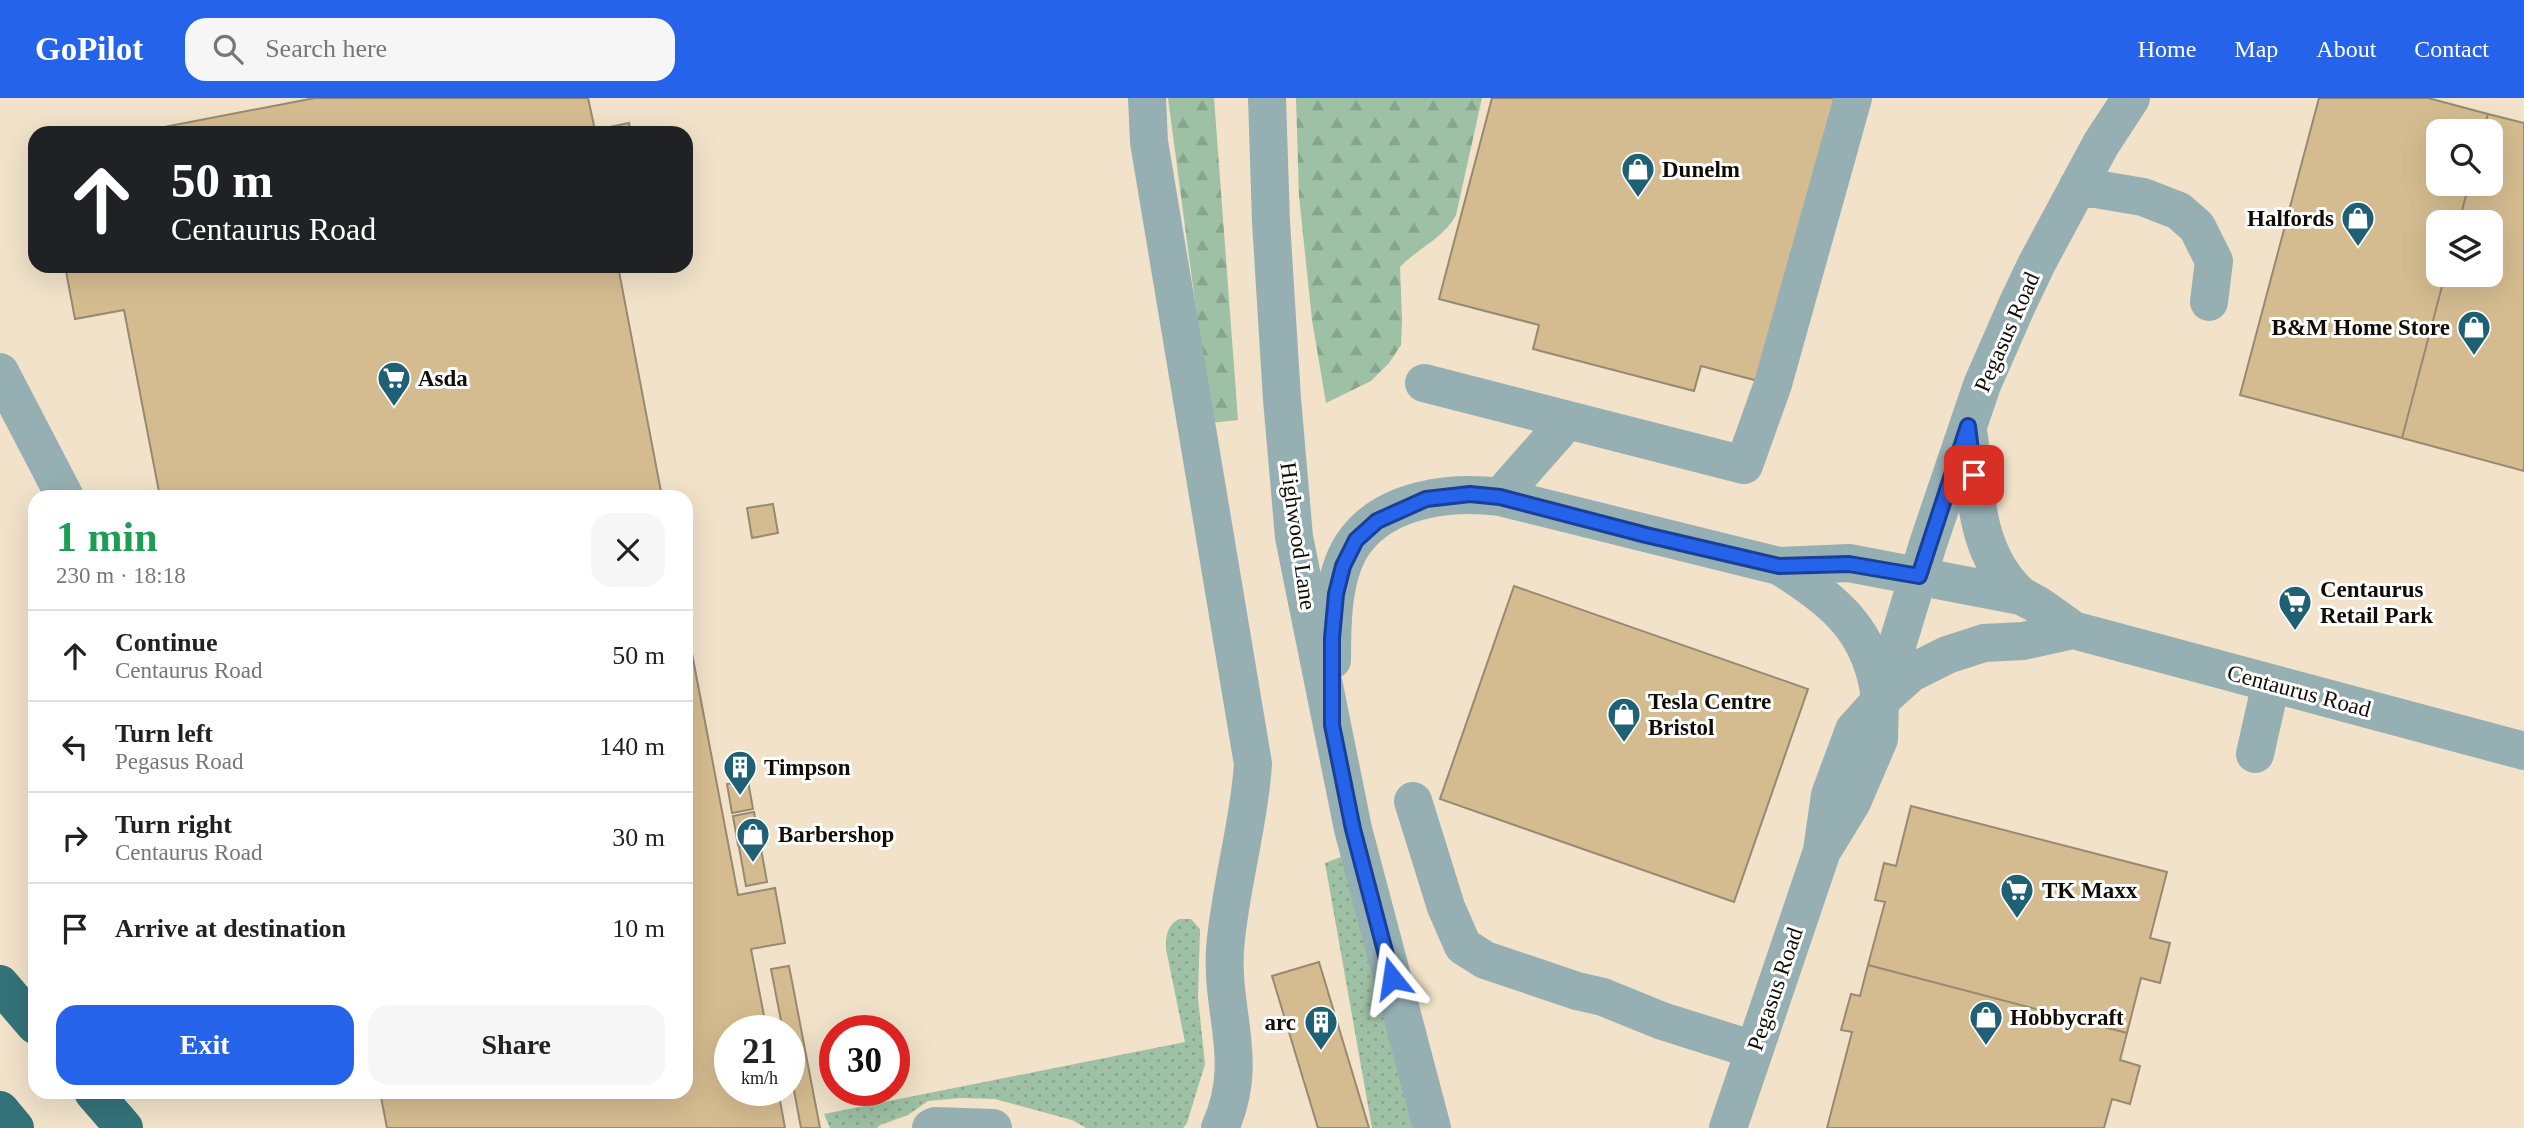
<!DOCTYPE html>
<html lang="en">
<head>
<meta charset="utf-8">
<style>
	body { margin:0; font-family:Georgia,serif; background:#f6f6f6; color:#222; height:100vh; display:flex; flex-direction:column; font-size:26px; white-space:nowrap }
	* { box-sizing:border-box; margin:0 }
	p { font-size:23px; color:#767676 }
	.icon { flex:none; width:38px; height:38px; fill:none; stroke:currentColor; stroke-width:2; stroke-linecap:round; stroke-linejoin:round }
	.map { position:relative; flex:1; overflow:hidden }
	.panel { position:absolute; left:28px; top:392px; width:665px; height:609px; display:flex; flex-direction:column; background:#fff; border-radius:21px; box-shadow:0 7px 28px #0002 }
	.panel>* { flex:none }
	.hud { position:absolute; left:28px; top:28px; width:665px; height:147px; border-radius:21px; box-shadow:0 7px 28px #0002; background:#202124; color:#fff; overflow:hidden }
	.buttons { position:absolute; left:2426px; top:21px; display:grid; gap:14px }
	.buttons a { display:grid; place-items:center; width:77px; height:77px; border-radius:14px; background:#fff; box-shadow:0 7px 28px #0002; font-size:35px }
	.speed { position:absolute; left:714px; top:917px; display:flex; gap:14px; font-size:35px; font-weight:700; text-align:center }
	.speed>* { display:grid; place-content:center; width:91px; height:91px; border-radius:50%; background:#fff; box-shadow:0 7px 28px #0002; line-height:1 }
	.speed small { font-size:18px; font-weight:400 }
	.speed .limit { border:10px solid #d22; background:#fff; color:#111 }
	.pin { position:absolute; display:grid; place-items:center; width:60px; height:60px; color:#fff; margin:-30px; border-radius:14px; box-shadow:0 4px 10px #0006 }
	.me { position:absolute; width:77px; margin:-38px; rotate:345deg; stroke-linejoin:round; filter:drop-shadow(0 0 5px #0008) }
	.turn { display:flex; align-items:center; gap:24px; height:147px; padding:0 28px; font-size:32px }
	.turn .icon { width:91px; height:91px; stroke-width:2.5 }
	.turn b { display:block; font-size:49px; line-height:60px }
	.round { display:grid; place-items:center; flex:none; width:74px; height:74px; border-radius:21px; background:#f6f6f6 }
	.overview { display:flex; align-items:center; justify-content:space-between; height:119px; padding:0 28px }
	h1 { font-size:42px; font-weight:700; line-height:52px; color:#1e9e55 }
	.action { display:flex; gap:14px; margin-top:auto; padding:14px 28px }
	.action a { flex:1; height:80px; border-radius:21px; background:#2563eb; color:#fff; font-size:28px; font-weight:700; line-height:80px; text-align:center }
	.action a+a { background:#f6f6f6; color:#222 }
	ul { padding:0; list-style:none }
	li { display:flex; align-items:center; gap:21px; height:91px; padding:0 28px; border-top:2px solid #e0e0e0 }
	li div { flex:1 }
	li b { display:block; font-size:26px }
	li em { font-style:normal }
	header { display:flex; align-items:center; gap:42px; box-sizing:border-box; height:98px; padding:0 35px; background:#2563eb; color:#fff }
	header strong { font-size:33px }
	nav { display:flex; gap:38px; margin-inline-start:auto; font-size:24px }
	.search { width:490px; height:63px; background:#f6f6f6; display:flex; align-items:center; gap:18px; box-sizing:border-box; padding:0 24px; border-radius:21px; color:#767676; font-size:26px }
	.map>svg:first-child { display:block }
	.grass { fill:url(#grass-dots) }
	.forest { fill:url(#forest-firs) }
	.building { fill:#d5bc90; stroke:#978972; stroke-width:2 }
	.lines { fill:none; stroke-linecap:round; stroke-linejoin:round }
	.minor { stroke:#95afb3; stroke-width:38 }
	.highway { stroke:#347279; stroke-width:38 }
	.route-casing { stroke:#184099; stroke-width:18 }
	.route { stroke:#2563eb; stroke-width:12 }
	.labels { text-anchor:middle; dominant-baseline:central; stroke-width:6; stroke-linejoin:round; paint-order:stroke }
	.poi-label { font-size:23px; font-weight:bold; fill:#110d05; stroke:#fff; text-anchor:start }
	.street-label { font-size:23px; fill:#110d05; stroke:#fff }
</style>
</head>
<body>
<header>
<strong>GoPilot</strong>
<div class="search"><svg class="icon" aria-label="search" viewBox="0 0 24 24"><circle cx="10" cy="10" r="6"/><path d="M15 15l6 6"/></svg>Search here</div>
<nav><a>Home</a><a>Map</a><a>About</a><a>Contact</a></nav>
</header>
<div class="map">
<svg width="2524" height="1030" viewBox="0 0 2524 1030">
	<defs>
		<pattern id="grass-dots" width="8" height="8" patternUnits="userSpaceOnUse" patternTransform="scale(1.75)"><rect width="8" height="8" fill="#9ec0a4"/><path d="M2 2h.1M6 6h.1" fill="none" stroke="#87a48c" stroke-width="1.8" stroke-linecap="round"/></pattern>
		<pattern id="forest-firs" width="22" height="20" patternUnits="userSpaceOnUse" patternTransform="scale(1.75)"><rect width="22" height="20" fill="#9ec0a4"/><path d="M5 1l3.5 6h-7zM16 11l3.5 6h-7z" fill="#87a48c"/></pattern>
	</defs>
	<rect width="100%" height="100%" fill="#f1e2c9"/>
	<path class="grass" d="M1346,757L1419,1030H1372L1325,765Z
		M1179,821H1191L1200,831L1198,900L1205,966L1187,1025L1183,1030H1086L1072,1022L995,1001L961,1000L928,1003L908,1017L880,1027L877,1030H830L824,1016L1185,944L1166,851C1166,838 1167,827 1179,821Z"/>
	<path class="forest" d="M1168,0H1214L1238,322L1211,325Z
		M1296,0H1482L1456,117C1444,140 1418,150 1400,169L1402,221L1401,247L1389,265L1371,283L1326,305L1312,222L1299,98Z"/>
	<path class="building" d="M315,0H588L595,32L581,35H133Z
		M1492,0H1837L1762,284L1701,268L1694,293L1533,251L1539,227L1439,201Z
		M2319,0H2428L2488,16L2483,33H2438V86H2469L2459,124H2438V177H2445L2402,340L2240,297Z
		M2488,16L2524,25V373L2402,340L2445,177H2490V124H2459L2469,86H2490V33H2483Z
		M629,25L631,35H581L595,32Z
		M65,168H618L662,399H160L124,212L75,221Z
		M773,406L778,435L752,440L747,410Z
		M1514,488L1808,591L1734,804L1440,701Z
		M686,524L738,797L775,790L785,845L751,851L767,933H730V992H778L785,1030H387L380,994H686Z
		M748,683L753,711L732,715L727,686Z
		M1911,708L2167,774L2150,840L2170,845L2160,885L2141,880L2127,935L1868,867L1885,804L1875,802L1884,765L1896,768Z
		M754,714L759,743L738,747L733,718Z
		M760,745L767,784L746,788L739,749Z
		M1319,864L1369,1030H1318L1272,878Z
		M1868,867L2127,935L2120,962L2140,968L2130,1006L2112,1001L2104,1030H1827L1852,934L1841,932L1851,896L1860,898Z
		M789,868L794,894L820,1030H801L789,966V933H783L771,871Z"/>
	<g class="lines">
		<path class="minor" d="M1147,0L1149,44L1253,666C1249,728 1230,788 1225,851C1221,917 1250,963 1220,1030
			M1267,0L1271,124L1282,301L1294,439L1353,731L1432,1030
			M2078,88L2143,99L2179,113L2197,129L2214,163L2209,204
			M0,274L65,399
			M1424,285L1568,322
			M1969,339C1976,395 1975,455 2019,496C2025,501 2032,503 2038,507C2050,515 2062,524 2073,532L2524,653
			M1500,399L1568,322L1744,367L1773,286L1853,0
			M1779,468C1834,502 1873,533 1880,602
			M1332,562C1332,524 1332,473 1356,442C1388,400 1452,393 1500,399L1779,468L1849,465L2021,498
			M2255,656L2271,585
			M1413,703L1446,809L1463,848L1485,862L1577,893L1603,899L1662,923L1754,952
			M1822,753L1852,704L1879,641L1880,603L1928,446L1982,287L2017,207L2037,165L2101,46L2131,0
			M931,1030L935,1028L993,1030
			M1728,1030L1822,753L1830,697L1854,632L1880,603L1911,575L1947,557L1984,545L2023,543L2073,532"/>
		<path class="highway" d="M0,886L35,927
			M93,994L124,1030
			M0,1012L15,1030"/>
	</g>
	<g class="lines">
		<defs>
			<path id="route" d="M1392,880L1353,731L1332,627V540L1336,496L1343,468L1356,442L1377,423L1426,401L1470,396L1500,399L1646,437L1779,468L1849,466L1919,478L1968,328L1974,377"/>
		</defs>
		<use href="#route" class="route-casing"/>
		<use href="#route" class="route"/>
	</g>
	<defs>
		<symbol id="shop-pin" viewBox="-11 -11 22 30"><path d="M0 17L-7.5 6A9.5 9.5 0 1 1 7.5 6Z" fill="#1f6075" stroke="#fff"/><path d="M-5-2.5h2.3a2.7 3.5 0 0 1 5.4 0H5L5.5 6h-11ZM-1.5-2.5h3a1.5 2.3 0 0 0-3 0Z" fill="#fff"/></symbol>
		<symbol id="supermarket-pin" viewBox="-11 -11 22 30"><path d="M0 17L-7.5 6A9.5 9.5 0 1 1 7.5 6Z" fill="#1f6075" stroke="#fff"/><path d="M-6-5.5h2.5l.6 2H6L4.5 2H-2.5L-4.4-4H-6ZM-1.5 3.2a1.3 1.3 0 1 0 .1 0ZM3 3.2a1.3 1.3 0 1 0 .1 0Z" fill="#fff"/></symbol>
		<symbol id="building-pin" viewBox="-11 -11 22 30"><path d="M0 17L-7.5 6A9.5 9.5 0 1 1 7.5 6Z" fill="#1f6075" stroke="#fff"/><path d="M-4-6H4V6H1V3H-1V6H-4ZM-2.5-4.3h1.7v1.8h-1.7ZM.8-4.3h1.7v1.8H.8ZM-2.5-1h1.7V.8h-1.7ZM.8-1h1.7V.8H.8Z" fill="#fff"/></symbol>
	</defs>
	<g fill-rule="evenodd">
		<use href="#shop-pin" x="1619" y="52" width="38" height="52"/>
		<use href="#shop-pin" x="2339" y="101" width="38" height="52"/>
		<use href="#shop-pin" x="2455" y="210" width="38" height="52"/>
		<use href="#supermarket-pin" x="375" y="261" width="38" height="52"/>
		<use href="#supermarket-pin" x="2276" y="485" width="38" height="52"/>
		<use href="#shop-pin" x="1605" y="597" width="38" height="52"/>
		<use href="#building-pin" x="721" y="650" width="38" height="52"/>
		<use href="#shop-pin" x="734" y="717" width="38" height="52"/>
		<use href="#supermarket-pin" x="1998" y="773" width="38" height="52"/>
		<use href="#shop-pin" x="1967" y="900" width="38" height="52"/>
		<use href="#building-pin" x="1302" y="905" width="38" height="52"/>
	</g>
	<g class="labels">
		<g class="poi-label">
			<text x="1662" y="71">Dunelm</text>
			<text x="2334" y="120" text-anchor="end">Halfords</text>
			<text x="2450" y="229" text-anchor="end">B&amp;M Home Store</text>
			<text x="418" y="280">Asda</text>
			<text x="2320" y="491">Centaurus<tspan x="2320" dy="26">Retail Park</tspan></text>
			<text x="1648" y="603">Tesla Centre<tspan x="1648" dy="26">Bristol</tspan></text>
			<text x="764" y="669">Timpson</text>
			<text x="778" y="736">Barbershop</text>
			<text x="2042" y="792">TK Maxx</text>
			<text x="2010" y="919">Hobbycraft</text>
			<text x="1296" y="924" text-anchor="end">arc</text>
		</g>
		<g class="street-label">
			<text transform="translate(2007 234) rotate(-66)">Pegasus Road</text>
			<text transform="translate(1298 438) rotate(82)">Highwood Lane</text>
			<text transform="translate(2299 593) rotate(15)">Centaurus Road</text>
			<text transform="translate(1775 891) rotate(-71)">Pegasus Road</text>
		</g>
	</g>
</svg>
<div class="buttons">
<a><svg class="icon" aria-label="search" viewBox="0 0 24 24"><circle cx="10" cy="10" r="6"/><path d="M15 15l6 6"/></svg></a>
<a><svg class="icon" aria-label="layers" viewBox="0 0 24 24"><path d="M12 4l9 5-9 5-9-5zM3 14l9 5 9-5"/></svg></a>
</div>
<div class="speed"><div>21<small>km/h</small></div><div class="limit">30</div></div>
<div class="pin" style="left:1974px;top:377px;background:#d93025"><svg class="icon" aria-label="arrive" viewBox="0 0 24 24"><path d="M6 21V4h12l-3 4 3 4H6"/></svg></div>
<svg class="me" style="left:1392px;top:880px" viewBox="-20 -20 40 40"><path d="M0-17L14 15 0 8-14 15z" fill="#2563eb" stroke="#fff" stroke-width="4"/></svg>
<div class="hud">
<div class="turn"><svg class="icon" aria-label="ahead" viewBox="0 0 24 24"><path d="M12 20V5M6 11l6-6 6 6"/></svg><div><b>50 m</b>Centaurus Road</div></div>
</div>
<section class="panel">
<div class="overview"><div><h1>1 min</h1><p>230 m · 18:18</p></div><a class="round"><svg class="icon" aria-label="close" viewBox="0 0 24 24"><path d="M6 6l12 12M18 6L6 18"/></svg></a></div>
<ul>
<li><svg class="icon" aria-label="ahead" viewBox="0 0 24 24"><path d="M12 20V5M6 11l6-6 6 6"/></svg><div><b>Continue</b><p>Centaurus Road</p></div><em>50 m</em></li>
<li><svg class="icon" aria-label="left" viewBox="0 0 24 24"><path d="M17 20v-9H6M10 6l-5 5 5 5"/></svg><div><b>Turn left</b><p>Pegasus Road</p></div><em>140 m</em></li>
<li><svg class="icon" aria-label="right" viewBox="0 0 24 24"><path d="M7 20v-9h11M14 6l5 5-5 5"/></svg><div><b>Turn right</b><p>Centaurus Road</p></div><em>30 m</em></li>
<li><svg class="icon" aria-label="arrive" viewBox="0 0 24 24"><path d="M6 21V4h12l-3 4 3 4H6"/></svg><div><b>Arrive at destination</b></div><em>10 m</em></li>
</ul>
<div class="action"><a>Exit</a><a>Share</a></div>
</section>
</div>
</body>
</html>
